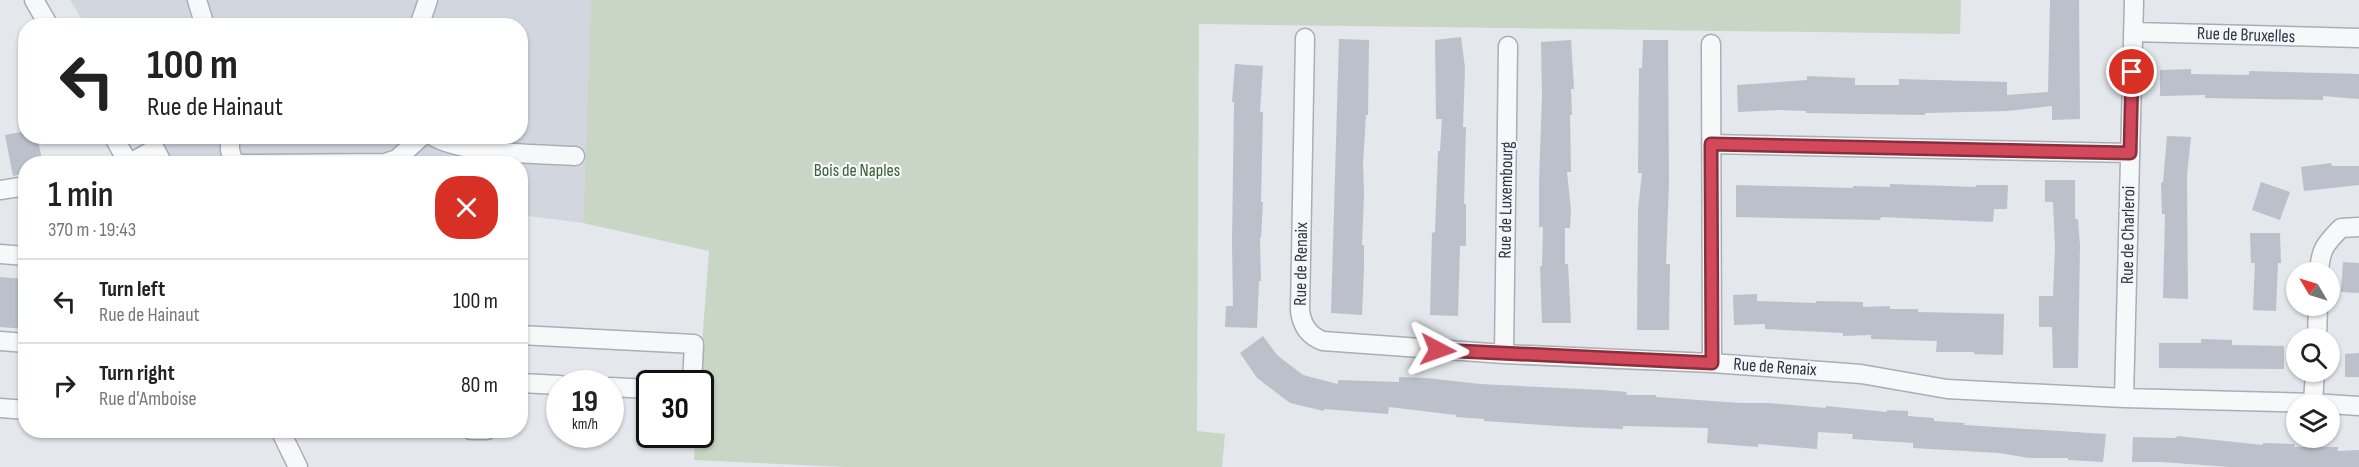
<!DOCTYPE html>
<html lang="en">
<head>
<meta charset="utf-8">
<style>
	body { margin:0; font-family:"Sofia Sans Condensed",sans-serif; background:#f6f6f6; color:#222; height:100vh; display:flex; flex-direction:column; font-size:22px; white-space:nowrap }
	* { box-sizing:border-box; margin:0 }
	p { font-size:20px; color:#767676 }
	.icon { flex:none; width:33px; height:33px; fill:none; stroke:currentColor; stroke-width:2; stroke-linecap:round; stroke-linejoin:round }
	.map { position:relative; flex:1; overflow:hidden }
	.details { position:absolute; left:18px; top:156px; width:510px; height:282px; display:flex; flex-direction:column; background:#fff; border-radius:24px; box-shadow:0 2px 4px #0004 }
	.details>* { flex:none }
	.banner { position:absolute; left:18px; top:18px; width:510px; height:126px; border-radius:24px; box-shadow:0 2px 4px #0004; background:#fff; color:#222; overflow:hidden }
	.needle { width:39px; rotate:308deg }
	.controls { position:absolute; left:2286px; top:262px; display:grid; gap:12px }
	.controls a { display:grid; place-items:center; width:54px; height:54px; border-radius:50%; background:#fff; box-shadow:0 2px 4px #0004; font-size:30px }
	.speed { position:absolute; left:546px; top:370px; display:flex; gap:12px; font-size:30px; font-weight:700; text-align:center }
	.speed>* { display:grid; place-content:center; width:78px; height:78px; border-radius:50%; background:#fff; box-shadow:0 2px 4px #0004; line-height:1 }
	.speed small { font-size:15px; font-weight:400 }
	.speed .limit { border:3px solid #111; border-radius:9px; background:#fff; color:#111 }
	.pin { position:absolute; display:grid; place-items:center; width:51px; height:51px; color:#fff; margin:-26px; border:3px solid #fff; border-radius:50%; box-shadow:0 2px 6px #0007 }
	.me { position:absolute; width:66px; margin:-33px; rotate:94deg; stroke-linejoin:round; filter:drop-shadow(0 0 4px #0008) }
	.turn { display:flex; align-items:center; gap:21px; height:126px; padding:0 30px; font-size:27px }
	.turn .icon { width:78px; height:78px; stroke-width:2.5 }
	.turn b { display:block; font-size:42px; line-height:51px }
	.round { display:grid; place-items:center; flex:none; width:63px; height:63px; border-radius:24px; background:#f6f6f6 }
	.overview { display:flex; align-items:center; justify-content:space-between; height:102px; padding:0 30px }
	h1 { font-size:36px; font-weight:600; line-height:45px }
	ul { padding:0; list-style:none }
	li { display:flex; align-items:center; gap:18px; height:84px; padding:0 30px; border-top:2px solid #e0e0e0 }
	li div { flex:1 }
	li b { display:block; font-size:22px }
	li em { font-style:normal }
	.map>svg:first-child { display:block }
	.built { fill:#d2d6de }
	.green { fill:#c9d6c5 }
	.building { fill:#bbc0ca }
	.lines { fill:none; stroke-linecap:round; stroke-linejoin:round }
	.minor-casing { stroke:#a9aeb7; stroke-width:21 }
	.minor { stroke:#f7f8fa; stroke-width:18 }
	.route-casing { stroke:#882f3b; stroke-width:15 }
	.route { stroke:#d1495b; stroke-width:10 }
	.labels { text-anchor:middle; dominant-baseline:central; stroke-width:4.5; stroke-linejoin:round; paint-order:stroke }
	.street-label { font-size:18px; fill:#2b3445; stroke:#f4f6f9 }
	.park-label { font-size:18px; fill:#3f6138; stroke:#f4f6f9 }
</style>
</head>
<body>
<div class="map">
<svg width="2359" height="467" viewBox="0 0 2359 467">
	<rect width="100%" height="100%" fill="#e4e7ec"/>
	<path class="built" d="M70,0H591L583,223L521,215L520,164L174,163L156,137L520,136V26L85,25Z"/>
	<path class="green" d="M591,0H1961L1960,34L1199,24L1197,431L1225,434L1222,467H846L694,460L695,435H700L699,384L709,251L583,223Z"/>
	<path class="building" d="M2050,0H2079L2080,119L2052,120V106L2007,111L1925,113V115L1806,113V111L1780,110L1738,112L1737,85L1807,80V76L1855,78V85H1899V79L2007,82V95L2048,92Z
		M1461,37L1465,68L1463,127H1466L1464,204H1466V246H1460L1458,316L1430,315L1432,233L1435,232L1438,151H1440L1442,119H1436L1435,40Z
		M1339,39L1369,40L1368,115H1366L1363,163L1364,195L1362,245H1364V269L1362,315L1331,313Z
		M1571,40L1574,89H1571L1572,115H1570L1571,172H1567L1571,210L1570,228H1565V264H1568L1571,323H1542L1540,266H1542L1543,227H1539V182L1542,96L1541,42Z
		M1643,40H1668L1669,182L1666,264H1670L1669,330H1637L1638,209L1642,173H1638L1639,68H1642Z
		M1235,64L1263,66L1260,112H1263L1261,202H1263L1261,238H1260L1261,281H1259L1257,328L1225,327L1226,306H1233L1232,242L1234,102H1232Z
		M2191,69V74L2249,75V71L2359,74V99L2323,96V100L2205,98V95L2160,96V70Z
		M26,131V136H37L43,164H26V173L13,176L5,135Z
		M2167,136L2191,137L2187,175L2188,299L2163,298L2165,214H2162L2161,183L2163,182Z
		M2331,163L2332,166H2359V185L2304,191L2301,167Z
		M2045,180H2075V219H2078L2080,246L2078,368H2053L2052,327H2039V296H2053L2055,247L2053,202H2045Z
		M2261,182L2290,192L2280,220L2252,210Z
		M1890,184L1976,187V185H2008L2007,209H1994L1993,222L1881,217L1880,220L1736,217V185L1853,188V186L1890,187Z
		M2250,233H2280L2281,263H2278L2276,311L2253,310L2255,263H2251Z
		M2343,262L2359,263V293L2341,292Z
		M0,277L26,279V329L0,327Z
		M1757,294V301L1816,303V301L1863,302V307L1890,306V309H1918V312L2004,314L2003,355L1974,354V352H1936L1937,341L1871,339V335L1843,336V333L1765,329V324L1734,325L1733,295Z
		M1263,336L1277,355L1303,375L1338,384V380L1399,382V377L1427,378L1480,384L1602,390L1627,392L1626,395H1656V397L1740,403H1769L1826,408V406L1887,412V410L1908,411V416L1934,418V421L1965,423L1964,425L2106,434L2103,462L2068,460V458H2029L1999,453L1913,448V443L1852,439L1853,434L1818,432L1817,449L1758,444V447L1707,443L1708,428L1623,426V429L1573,427L1484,421V419L1456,417V415L1389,407L1388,414L1324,409V411L1290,403L1257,378L1240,353Z
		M2201,339L2232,340V345L2284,346V369L2159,368V343H2201Z
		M2359,353V377H2345V354Z
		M2177,436L2263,445V443L2295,444L2294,447H2338V451L2359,450V467H2230L2161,462H2132L2133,437L2176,438Z"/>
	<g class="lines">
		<defs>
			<path id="minor" d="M34,0L49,26
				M197,0L205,26
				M419,26L428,0
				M2133,32L2359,38
				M1305,38L1300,311C1302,326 1309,336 1323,341L1504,354L1712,363L1861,374L1947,389L2124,398L2313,403L2359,406
				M1711,44L1712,363
				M113,136L129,164
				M230,136V150L234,164
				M433,136C460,154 540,154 575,156
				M1711,144L2130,153
				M128,164L155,149L163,164
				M240,164L385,163L397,159L422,136
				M0,190L26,186
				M0,254L26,256
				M2319,273C2320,250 2325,244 2341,228L2359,227
				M520,335L694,344L692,384
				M2317,339L2318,306
				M0,341L26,343
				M1504,354L1508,46
				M520,383L560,385
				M610,387L650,389
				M2124,398L2134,0
				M2313,403L2315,372
				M0,408L26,410
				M280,430L298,467
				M471,430H487"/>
		</defs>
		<use href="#minor" class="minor-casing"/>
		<use href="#minor" class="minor"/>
	</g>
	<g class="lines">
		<defs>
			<path id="route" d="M1438,350L1712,363L1711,144L2130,153L2132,72"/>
		</defs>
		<use href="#route" class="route-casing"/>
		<use href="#route" class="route"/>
	</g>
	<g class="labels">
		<g class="street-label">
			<text transform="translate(2246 35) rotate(2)">Rue de Bruxelles</text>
			<text transform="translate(1506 200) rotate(-89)">Rue de Luxembourg</text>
			<text transform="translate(2128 235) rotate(-89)">Rue de Charleroi</text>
			<text transform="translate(1301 264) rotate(-89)">Rue de Renaix</text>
			<text transform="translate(1775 367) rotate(4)">Rue de Renaix</text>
		</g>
		<g class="park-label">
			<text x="857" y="170">Bois de Naples</text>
		</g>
	</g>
</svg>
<div class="controls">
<a><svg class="needle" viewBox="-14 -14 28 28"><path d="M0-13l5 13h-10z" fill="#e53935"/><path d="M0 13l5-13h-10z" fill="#767676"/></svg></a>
<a><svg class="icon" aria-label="search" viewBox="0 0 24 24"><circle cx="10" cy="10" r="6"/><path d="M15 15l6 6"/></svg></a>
<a><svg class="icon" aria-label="layers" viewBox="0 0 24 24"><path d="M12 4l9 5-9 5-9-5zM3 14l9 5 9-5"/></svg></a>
</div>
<div class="speed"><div>19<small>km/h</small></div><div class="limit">30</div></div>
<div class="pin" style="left:2132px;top:72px;background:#d93025"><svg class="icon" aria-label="arrive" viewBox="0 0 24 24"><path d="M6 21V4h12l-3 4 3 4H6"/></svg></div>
<svg class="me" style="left:1438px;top:350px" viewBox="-20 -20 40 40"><path d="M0-17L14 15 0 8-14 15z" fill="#d1495b" stroke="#fff" stroke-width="4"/></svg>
<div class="banner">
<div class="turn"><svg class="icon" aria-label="left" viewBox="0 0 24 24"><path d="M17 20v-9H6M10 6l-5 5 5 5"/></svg><div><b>100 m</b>Rue de Hainaut</div></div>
</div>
<section class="details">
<div class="overview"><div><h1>1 min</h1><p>370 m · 19:43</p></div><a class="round" style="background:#d93025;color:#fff"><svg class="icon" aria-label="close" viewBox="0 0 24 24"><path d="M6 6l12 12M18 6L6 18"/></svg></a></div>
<ul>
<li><svg class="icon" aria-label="left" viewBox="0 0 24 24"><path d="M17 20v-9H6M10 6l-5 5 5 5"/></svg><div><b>Turn left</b><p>Rue de Hainaut</p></div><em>100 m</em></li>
<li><svg class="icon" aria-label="right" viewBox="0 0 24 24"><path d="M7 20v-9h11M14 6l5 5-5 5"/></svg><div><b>Turn right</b><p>Rue d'Amboise</p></div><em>80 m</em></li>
</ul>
</section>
</div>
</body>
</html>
